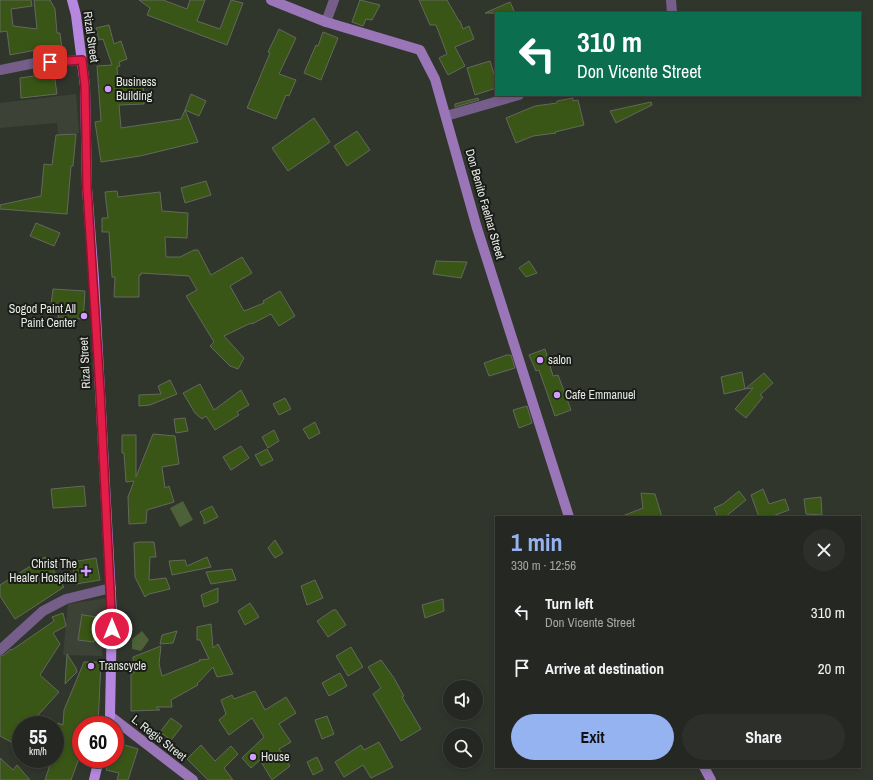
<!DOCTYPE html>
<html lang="en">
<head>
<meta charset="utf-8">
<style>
	body { margin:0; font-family:"Archivo Narrow",sans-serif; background:#2d302a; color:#f1f3f6; height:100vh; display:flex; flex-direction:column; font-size:15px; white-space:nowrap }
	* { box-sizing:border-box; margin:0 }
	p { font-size:13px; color:#a3a6a5 }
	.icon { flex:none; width:22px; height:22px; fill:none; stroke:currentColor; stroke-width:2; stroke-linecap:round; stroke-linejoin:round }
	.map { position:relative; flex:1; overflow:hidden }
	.sheet { position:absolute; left:495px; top:516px; width:366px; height:252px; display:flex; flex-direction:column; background:#252822; border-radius:0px; box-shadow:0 2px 6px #0003,0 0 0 1px #424440 }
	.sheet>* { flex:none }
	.hud { position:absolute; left:495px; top:12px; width:366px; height:84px; border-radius:0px; box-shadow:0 2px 6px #0003,0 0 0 1px #424440; background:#0b6e4f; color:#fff; overflow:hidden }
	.controls { position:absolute; left:443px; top:680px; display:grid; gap:8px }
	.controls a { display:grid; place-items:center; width:40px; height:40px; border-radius:50%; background:#252822; box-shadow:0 2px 6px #0003,0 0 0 1px #424440; font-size:20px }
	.speed { position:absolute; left:12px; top:716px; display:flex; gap:8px; font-size:20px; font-weight:700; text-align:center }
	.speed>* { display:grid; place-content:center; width:52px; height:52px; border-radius:50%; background:#252822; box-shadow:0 2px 6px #0003,0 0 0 1px #424440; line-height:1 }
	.speed small { font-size:10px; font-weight:400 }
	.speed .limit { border:6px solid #d22; background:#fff; color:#111 }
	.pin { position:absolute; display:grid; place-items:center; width:34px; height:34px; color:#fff; margin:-17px; border-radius:8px; box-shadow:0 2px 6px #0006 }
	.me { position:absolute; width:44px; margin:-22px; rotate:0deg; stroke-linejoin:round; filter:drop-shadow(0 0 3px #0008) }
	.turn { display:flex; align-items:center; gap:14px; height:84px; padding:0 16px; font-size:18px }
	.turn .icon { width:52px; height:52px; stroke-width:2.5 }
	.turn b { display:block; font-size:28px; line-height:34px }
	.round { display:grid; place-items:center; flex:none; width:42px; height:42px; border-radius:21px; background:#2d302a }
	.headline { display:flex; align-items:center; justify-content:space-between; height:68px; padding:0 16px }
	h1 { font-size:24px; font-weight:700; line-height:30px; color:#95b2f1 }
	.primary-button { display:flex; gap:8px; margin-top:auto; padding:8px 16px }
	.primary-button a { flex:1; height:46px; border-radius:24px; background:#95b2f1; color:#111; font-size:16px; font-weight:700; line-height:46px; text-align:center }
	.primary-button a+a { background:#2d302a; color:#f1f3f6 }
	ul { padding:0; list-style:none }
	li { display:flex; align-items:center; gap:12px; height:56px; padding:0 16px }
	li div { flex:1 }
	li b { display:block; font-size:15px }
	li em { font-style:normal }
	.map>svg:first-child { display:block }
	.built { fill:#3c4235 }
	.green { fill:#4c6137 }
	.building { fill:#3a5616; stroke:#63685e }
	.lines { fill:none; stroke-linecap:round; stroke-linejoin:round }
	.street { stroke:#755f8a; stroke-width:10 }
	.secondary { stroke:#9a76b9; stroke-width:10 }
	.primary { stroke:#b687de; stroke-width:10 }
	.route-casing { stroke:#92132f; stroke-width:10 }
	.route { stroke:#e11d48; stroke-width:7 }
	.poi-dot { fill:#d19dfe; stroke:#1a1c18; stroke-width:1.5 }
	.labels { text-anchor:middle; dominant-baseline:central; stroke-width:4; stroke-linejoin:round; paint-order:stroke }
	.street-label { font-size:12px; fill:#e7eae4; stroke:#1a1c18 }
	.poi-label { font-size:12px; fill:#e7eae4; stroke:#1a1c18; text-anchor:start }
</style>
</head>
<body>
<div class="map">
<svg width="873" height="780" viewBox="0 0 873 780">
	<rect width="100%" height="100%" fill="#31362d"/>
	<path class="built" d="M76,94L79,133L58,135L57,123L0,128V103Z
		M107,598L102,656L63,655L68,604Z"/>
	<path class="green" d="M183,501L193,520L180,527L170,508Z
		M142,631L149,640L141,651L132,649V639Z"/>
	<path class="building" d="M0,0H31L32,6L11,9L13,26L37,29L34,0H50L55,9L57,33H60L62,49L46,52V48L10,55L7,31L0,32Z
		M139,0H163L187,9L190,0H205L197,21L220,29L231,0L243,3L227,45L147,15L150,8Z
		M360,0L380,5L372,20L366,19L363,26L352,22Z
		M419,0H447L459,21H460L463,29L469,26L474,39L455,47L465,66L448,75L439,58L447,54L436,25H430Z
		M510,2L515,13H485Z
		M109,25L114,44L121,41L127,59L119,62L120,66L117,67L118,84L143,83L144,104L119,105L121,128L181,119L185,110L198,142L140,156L101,162L95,122L101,121L97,66L112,65L103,39L99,40L96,28Z
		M279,29L296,38L279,74L296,80L289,96L286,95L276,119L247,108L270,53L268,52Z
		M323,32L338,38L321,80L304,73L316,45L318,46Z
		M490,61L496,80V88L475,95L467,68Z
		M54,73L57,94L21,98L20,78Z
		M191,94L206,101L199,116L185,110Z
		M478,98L479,100L455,107V104Z
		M573,98V101L578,100L584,125L555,132L556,133L533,136L516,143L506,118L535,106L557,103V101Z
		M651,102L652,105L616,123L610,111Z
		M314,118L330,142L288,171L272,148Z
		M357,131L370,150L347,166L334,146Z
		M76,134L73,166H71L67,214L0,209V205L41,196L44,164L52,165L56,135Z
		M206,181L211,195L185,203L181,188Z
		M117,191L118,197L160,192L162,211L188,213L187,238L165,237L166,257H180L194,250H198L211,275L242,257L252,273L230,286L244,311L264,303L263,301L280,291L295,316L279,326L271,314L252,324L251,323L224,336L244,358L238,369L230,366L210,346L214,342L186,296L197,290L189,276L141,273V275H139V297H114L115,277H112L109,232H102V218H108L105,192Z
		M36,223L60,233L54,246L30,236Z
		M436,261L467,262L461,278L433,274Z
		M529,261L537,273L526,277L519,268Z
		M53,289L85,291L84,308L82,319L58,318L60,306H51Z
		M545,349L553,376L558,375L571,410L555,416L539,370L536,371L529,355Z
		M507,355H511L515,368L489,376L484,363Z
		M742,372L745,389L724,394L721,377Z
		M764,373L773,383L760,395L763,397L746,418L735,409L753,388L745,389Z
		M170,380L177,394L150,405L139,406V395L161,394L158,386Z
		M200,384L214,410L241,390L249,405L237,412L239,415L215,430L206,416L202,419L195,413L183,393Z
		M285,398L291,409L279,415L273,404Z
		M527,406L532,423L519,428L513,410Z
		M185,418L188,431L176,433L174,419Z
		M315,422L320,433L309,439L303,429Z
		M274,430L279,441L268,448L262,437Z
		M153,434L175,436L179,464L162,467L165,488L169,486L174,502L147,510L146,523L129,524L128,497L134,481L126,482L124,453H122V435H136V477Z
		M241,446L249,458L231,470L223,457Z
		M267,449L273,460L261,466L255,455Z
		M84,486L86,506L53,508L51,489Z
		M763,489L769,504L785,499L789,510L770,517H759L751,495Z
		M739,491L746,500L725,517H718L714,508L723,504Z
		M641,493L655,494L662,517H620L643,508Z
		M821,497L822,515L806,514L804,499Z
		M212,506L218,517L204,524V519L200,512Z
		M275,540L283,553L275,558L268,548Z
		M139,542H154L156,557H150L149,580L166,578L170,589L149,594L145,597L135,577L134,543Z
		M45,557L64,587L15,619L0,596V585Z
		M207,557L211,567L172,575L169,561L185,560L187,566Z
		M96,558L100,580L76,584L72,562Z
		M232,569L236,580L211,584L206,572Z
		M315,580L323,598L307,605L301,586Z
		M218,588V602L204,607L201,595Z
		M443,599L444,611L425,618L422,605Z
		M250,603L259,617L245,625L238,611Z
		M333,610H336L346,625L328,637L317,621Z
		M63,613L66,626L53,633L60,644L40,675L59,692L29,725H21V733L13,743L0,736V656L4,655L11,649L12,650L54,621L52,617Z
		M82,614L83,615L97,617L94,642L78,640Z
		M211,624L213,648L218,644L233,674L217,677L213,667L197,684L198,685L171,700L172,707H156L160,710L131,711V673H134L133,657L161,646L159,664L162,676L200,661L199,660L209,659L200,640H197V627Z
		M177,631L173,643L160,644L162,635Z
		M351,647L363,667L348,676L336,656Z
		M67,654L76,668L77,672L65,684Z
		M381,660L394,678L404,696L402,697L421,729L401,741L373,694L381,688L368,667Z
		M84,662H101L98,725H81V753L71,780H45L52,759H55V731L58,723L63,725L64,710Z
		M340,673L347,686L329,696L322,683Z
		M255,691L265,710L286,697L296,713L279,724L291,742L279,749L290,766L272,780L260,760L251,768L242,758L264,737L252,718L229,735L219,720L226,714L221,700L232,695L234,699Z
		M327,716L334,734L322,739L315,720Z
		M171,718L182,726L171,740L160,732Z
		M115,742L138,749L128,780H117L119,773L106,770L110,759H115Z
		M379,742L393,767L371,778L363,765L344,777L335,762L361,745L364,750Z
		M201,745L215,761L231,746L238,754L224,768L233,780H208L187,759Z
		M317,757L323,770L313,775L307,762Z
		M0,758L13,770L17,765L30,780H0Z"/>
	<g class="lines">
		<path class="street" d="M671,0L672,13
			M326,22L334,0
			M0,70L35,63L81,60
			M446,116L519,95
			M0,650L43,611L66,599L111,588"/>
		<path class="secondary" d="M271,0L326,22L420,50L435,79L477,228L569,517
			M110,716L193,780
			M704,767L711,780"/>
		<path class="primary" d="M72,0L76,15L85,86L87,188L94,279L112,615L110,716L108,725
			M94,780L99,759"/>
	</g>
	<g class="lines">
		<defs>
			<path id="route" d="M50,62L82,60L85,86L87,188L100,391L112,629"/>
		</defs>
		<use href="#route" class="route-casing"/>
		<use href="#route" class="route"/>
	</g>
	<g class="poi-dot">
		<circle cx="108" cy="89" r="4"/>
		<circle cx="84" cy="316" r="4"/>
		<circle cx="540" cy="360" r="4"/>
		<circle cx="557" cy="395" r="4"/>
		<path d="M84 565h4v4h4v4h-4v4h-4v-4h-4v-4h4z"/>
		<circle cx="91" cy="666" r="4"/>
		<circle cx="253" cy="757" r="4"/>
	</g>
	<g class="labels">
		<g class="street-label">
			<text transform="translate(91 37) rotate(82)">Rizal Street</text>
			<text transform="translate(485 204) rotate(74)">Don Benito Faelnar Street</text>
			<text transform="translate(85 363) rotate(-93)">Rizal Street</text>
			<text transform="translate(159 738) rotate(38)">L. Regis Street</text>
		</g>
		<g class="poi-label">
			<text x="116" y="82">Business<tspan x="116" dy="14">Building</tspan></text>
			<text x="76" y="309" text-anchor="end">Sogod Paint All<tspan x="76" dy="14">Paint Center</tspan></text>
			<text x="548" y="360">salon</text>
			<text x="565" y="395">Cafe Emmanuel</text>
			<text x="77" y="564" text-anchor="end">Christ The<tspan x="77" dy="14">Healer Hospital</tspan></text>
			<text x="99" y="666">Transcycle</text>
			<text x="261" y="757">House</text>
		</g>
	</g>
</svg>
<div class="controls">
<a><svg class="icon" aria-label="sound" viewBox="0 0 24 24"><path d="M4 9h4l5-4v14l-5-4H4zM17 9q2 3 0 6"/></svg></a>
<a><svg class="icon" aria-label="search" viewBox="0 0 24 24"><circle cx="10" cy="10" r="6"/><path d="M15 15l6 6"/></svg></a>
</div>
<div class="speed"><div>55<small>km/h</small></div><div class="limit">60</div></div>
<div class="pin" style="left:50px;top:62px;background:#d93025"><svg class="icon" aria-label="arrive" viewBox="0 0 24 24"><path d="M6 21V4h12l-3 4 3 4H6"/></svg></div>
<svg class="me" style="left:112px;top:629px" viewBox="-20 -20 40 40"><circle r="17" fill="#e11d48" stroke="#fff" stroke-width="3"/><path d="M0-11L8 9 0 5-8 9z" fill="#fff"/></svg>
<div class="hud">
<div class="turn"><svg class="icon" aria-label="left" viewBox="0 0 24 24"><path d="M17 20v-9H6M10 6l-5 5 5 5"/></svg><div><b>310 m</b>Don Vicente Street</div></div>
</div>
<section class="sheet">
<div class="headline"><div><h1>1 min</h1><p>330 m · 12:56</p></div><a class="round"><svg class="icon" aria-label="close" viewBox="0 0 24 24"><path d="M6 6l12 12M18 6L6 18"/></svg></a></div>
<ul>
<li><svg class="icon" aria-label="left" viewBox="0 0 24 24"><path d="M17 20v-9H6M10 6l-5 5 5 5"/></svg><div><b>Turn left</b><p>Don Vicente Street</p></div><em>310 m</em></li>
<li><svg class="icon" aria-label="arrive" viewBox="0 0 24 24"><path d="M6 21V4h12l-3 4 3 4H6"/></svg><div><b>Arrive at destination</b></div><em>20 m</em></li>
</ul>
<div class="primary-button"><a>Exit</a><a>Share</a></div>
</section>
</div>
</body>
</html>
